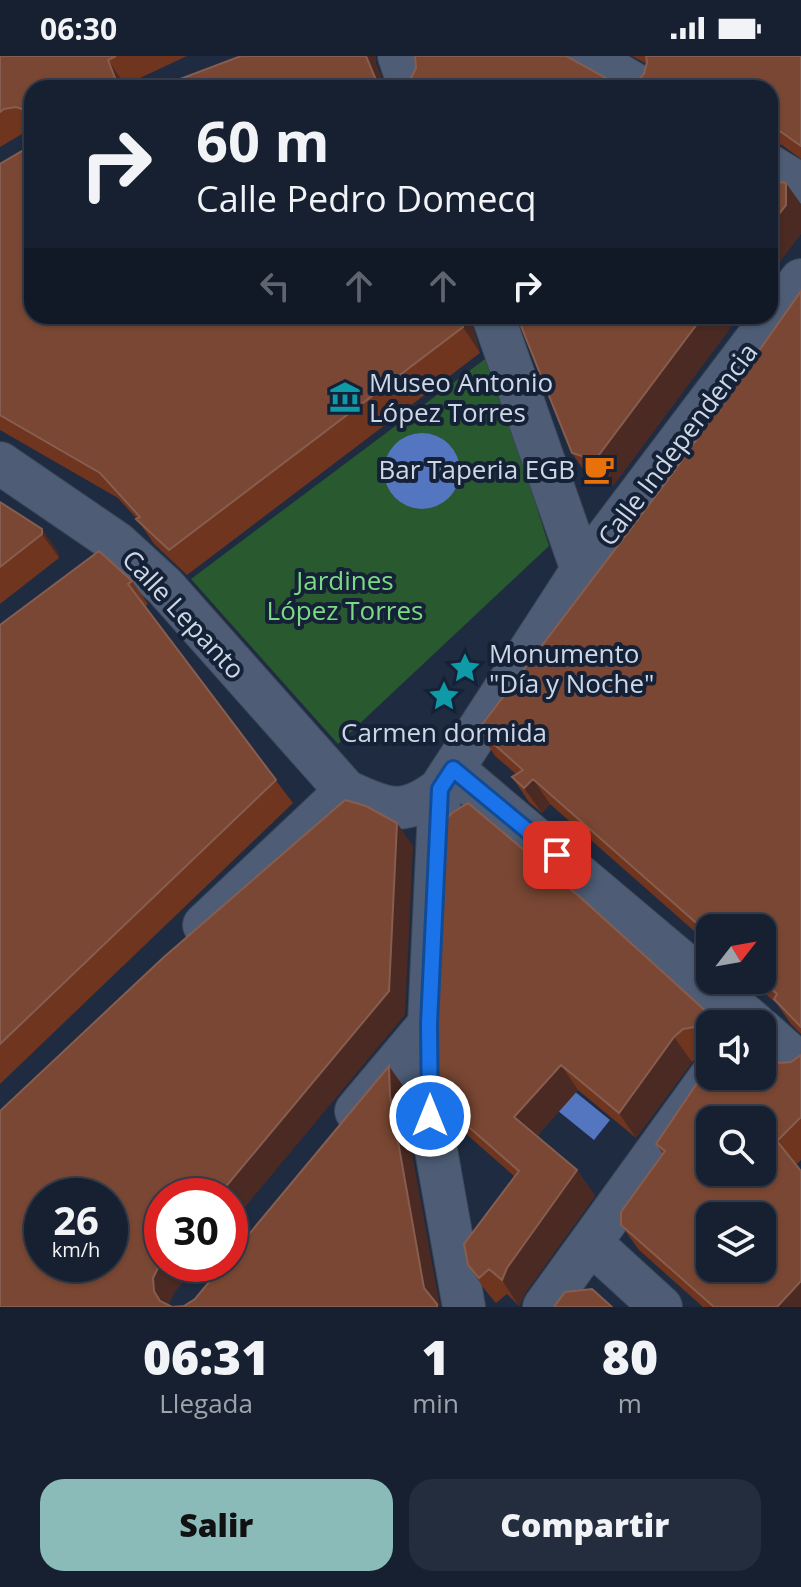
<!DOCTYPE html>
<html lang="es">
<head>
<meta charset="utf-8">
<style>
	body { margin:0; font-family:"Open Sans",sans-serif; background:#232d3d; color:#f1f3f6; height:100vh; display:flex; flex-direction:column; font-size:30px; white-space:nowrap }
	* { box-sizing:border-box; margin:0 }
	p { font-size:26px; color:#9ea3ab }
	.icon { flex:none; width:44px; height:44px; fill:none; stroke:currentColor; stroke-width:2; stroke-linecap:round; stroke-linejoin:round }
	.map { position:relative; height:1251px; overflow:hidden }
	.details { display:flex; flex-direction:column; background:#162031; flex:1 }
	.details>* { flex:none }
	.top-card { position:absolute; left:24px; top:24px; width:754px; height:244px; border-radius:24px; box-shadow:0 2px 6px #0004,0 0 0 2px #353e4d; background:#162031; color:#f1f3f6; overflow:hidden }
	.needle { width:52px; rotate:59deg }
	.controls { position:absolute; left:696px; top:858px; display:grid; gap:16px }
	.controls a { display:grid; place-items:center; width:80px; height:80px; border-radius:16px; background:#162031; box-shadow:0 2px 6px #0004,0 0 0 2px #353e4d; font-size:40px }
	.speed { position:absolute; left:24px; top:1122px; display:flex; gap:16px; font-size:40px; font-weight:700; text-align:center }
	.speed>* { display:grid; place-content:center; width:104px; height:104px; border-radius:50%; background:#162031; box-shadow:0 2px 6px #0004,0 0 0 2px #353e4d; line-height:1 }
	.speed small { font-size:20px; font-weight:400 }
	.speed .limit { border:12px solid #d22; background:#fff; color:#111 }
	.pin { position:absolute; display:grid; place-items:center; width:68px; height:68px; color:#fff; margin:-34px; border-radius:16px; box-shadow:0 4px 12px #0006 }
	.me { position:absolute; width:88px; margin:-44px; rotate:0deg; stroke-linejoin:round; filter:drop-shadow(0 0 6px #0008) }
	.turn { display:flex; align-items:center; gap:28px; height:168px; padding:0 40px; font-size:36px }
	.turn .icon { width:104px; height:104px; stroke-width:2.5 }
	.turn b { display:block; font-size:56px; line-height:68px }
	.lanes { display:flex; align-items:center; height:76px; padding:0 40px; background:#0003; justify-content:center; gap:40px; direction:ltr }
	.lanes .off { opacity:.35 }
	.eta { display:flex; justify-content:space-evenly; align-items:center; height:136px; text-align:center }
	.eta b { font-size:48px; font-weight:800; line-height:56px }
	.action { display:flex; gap:16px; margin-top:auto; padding:16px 40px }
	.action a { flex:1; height:92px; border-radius:24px; background:#8bbbb9; color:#111; font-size:32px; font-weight:800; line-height:92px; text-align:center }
	.action a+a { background:#232d3d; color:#f1f3f6 }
	.status { display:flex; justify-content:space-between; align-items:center; height:56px; padding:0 40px; background:#162031; direction:ltr }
	.status svg { height:22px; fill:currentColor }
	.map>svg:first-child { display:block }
	.green { fill:#29592e }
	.water { fill:#5476c1 }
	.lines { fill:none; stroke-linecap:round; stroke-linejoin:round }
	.minor-casing { stroke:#3b4658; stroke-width:44 }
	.minor { stroke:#4e5d75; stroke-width:42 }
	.wall { fill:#6f351e }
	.shaded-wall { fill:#4a2a23 }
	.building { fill:#794733; stroke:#875d4f; stroke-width:2; fill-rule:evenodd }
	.route-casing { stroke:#114b97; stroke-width:20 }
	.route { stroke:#1a73e8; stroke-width:14 }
	.labels { text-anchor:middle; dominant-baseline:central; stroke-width:8; stroke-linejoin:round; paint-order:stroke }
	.poi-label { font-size:26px; fill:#ced7e5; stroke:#152137; text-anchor:start }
	.street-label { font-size:26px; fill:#ced7e5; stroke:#152137 }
	.park-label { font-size:26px; fill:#7bda82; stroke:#152137 }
</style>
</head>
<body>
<div class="status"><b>06:30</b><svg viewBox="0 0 49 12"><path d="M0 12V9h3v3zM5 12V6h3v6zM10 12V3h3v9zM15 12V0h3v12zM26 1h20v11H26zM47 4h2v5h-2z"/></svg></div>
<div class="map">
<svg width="801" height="1251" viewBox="0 0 801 1251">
	<rect width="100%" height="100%" fill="#1e2b41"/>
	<path class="green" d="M489,300L549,490L338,688L191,523Z"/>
	<path class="water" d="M384 415a38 38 0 1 1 76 0a38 38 0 1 1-76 0Z
		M568,1030L610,1064L594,1084L552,1050Z"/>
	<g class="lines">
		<defs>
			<path id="minor" d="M399,0L410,32
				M587,0L641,32
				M770,110L801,129
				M493,260L582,514
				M0,407L117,487L165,531L346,735C387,753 402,762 440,733L582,514L801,224
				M453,713L755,968
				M440,733L429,968L430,1060L464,1251
				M204,869L346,735
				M762,974L801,1009
				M356,1055L429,968
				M591,1187L661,1251
				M544,1251L711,1020"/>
		</defs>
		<use href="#minor" class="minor-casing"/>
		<use href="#minor" class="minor"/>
	</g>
	<path class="wall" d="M0,0H187L125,29L126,32H32V77L22,78L0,91Z
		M632,0H801V103L782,89L770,86V32H154L376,8L385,29L388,30L622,31L634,28L644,18L647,8Z
		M0,108L470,260L480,297L187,519L154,488L137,463L118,442L0,374Z
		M801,235V978L791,968L777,948L750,924H762L710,872V889L550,748L542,757L529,746L512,721L516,718L495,700L478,674L673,417Z
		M739,260L613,430L589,422L572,397Z
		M0,446L42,473L58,497L59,502L0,548Z
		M132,525L148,548L145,551L293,747L0,1028V569Z
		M435,943L710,968V997L701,998L692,1006L636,1082L578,1034L537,1080L577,1114L595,1140L525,1237L519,1250L507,1238L496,1247L485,1234L468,1209L514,1120L456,1069L438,1044Z
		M801,999V1104L796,1109L801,1251H703L639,1194L621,1169L663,1098L656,1088L779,1007L791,1006Z"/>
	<path class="shaded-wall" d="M366,0H376V8L386,32L376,24Z
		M108,4L125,29L126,32H119Z
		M786,127L801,148V178L770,219V170Z
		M460,260H470L480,297L463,271Z
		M703,260H739L613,430L595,404Z
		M42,473L58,497L59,502L42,478Z
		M533,723L550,748L542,757L524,732Z
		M397,767L413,790L405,959L230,1169V1140H218Z
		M674,981L692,1006L636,1082L619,1057Z
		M561,1009L578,1034L532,1086L514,1061Z
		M389,1010L406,1034V1064L440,1251H437L424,1232L390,1040Z
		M577,1114L595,1140L525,1237L519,1250L502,1224L507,1212Z
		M162,1208H198L175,1236L170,1246V1251H165L154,1235L153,1222L158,1212Z
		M801,1225V1251H777Z"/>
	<path class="building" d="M0,0H116L108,4L119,32H32V60L28,55L16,51L4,53L0,56Z
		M241,0H366L376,24L388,30L401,29L411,22L416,12L415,0H566L622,31L634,28L644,18L647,6L646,0H801V90L770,68V32H154L167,28Z
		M32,89V260H460L463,271L169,494L136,463L140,461L100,417L0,359V108Z
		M770,124L786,127V149L770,170Z
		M801,235V971L774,943L777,938L761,924L762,872H710V879L533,723L524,732L512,721L523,714L478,674L673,417Z
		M517,260H703L595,404L572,397Z
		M0,446L42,473V478L0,511Z
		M99,495L132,525L128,528L276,724L0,988V569Z
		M345,744L366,750L397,767L389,935L218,1140H162V1207L158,1212L153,1222L154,1235L160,1245L172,1251L184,1250L195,1243L224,1208H230V1201L389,1010L390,1040L424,1232L437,1248V1251H0V1055L164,901ZM42,1140H110V1208H42Z
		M468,747L580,841L720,968H710V979L708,976L695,971L683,973L674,981L619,1057L561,1009L514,1061L577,1114L507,1212L502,1224L489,1213L479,1222L468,1209L464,1188L519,1115L438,1044L435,943L444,766L452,757Z
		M762,994L779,1007L791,1006L801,999V1061L777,1085L801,1115V1225L777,1251H714L621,1169V1156L665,1095L656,1088L710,1008V1020H762ZM710,1064H762V1116H710ZM710,1160H762V1212H710Z
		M592,1233L612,1251H554L565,1236Z"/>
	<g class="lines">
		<defs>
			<path id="route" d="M430,1060L429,968L440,733L453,713L557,799"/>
		</defs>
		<use href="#route" class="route-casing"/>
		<use href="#route" class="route"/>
	</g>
	<defs>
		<symbol id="museum-bare" viewBox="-9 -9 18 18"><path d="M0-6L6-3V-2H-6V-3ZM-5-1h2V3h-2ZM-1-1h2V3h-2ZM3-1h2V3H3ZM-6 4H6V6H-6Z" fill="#0f9aa8" stroke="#152137" stroke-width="2.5" paint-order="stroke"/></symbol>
		<symbol id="cafe-bare" viewBox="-9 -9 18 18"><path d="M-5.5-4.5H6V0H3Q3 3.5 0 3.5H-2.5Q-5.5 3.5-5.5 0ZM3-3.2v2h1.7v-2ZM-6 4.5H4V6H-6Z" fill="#e8710a" stroke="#152137" stroke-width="2.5" paint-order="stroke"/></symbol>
		<symbol id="sight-bare" viewBox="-9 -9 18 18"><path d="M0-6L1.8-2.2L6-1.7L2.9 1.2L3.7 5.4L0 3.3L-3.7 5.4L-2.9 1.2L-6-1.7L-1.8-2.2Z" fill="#0f9aa8" stroke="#152137" stroke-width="2.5" paint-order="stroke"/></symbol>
	</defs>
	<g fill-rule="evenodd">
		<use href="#museum-bare" x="323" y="319" width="44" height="44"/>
		<use href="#cafe-bare" x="577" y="391" width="44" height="44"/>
		<use href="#sight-bare" x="443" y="590" width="44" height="44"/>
		<use href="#sight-bare" x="422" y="618" width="44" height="44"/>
	</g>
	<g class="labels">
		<g class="poi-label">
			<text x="369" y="326">Museo Antonio<tspan x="369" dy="30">López Torres</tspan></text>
			<text x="575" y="413" text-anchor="end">Bar Taperia EGB</text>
			<text x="489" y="597">Monumento<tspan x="489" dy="30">"Día y Noche"</tspan></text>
			<text x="444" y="676" text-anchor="middle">Carmen dormida</text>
		</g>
		<g class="street-label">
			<text transform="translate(677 388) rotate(-53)">Calle Independencia</text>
			<text transform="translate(184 558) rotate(47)">Calle Lepanto</text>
		</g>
		<g class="park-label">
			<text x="345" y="524">Jardines<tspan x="345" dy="30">López Torres</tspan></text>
		</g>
	</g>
</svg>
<div class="controls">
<a><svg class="needle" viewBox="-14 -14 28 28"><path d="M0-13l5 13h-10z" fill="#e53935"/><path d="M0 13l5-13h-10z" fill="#9ea3ab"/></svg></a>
<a><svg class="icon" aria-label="sound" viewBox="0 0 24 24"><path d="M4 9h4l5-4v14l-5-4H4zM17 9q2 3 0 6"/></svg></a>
<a><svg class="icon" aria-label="search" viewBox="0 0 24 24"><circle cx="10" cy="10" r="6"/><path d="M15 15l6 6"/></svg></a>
<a><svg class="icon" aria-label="layers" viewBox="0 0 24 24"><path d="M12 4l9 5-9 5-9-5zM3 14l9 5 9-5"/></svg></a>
</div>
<div class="speed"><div>26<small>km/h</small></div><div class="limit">30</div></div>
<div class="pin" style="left:557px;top:799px;background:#d93025"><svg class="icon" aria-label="arrive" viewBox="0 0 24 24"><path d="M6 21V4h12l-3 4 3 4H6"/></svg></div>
<svg class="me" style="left:430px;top:1060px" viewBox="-20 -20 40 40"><circle r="17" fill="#1a73e8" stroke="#fff" stroke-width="3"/><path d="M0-11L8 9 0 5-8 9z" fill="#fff"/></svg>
<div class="top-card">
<div class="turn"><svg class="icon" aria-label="right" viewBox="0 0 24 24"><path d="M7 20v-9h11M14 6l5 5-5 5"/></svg><div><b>60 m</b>Calle Pedro Domecq</div></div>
<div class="lanes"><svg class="icon off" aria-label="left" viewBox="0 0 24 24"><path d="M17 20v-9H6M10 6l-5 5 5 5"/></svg><svg class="icon off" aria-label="ahead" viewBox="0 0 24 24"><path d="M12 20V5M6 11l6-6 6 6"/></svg><svg class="icon off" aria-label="ahead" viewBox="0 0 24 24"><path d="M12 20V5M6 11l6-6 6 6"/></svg><svg class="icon" aria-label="right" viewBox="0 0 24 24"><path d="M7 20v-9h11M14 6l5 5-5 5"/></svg></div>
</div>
</div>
<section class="details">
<div class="eta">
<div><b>06:31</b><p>Llegada</p></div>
<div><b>1</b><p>min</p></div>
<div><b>80</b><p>m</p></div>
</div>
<div class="action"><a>Salir</a><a>Compartir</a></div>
</section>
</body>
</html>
